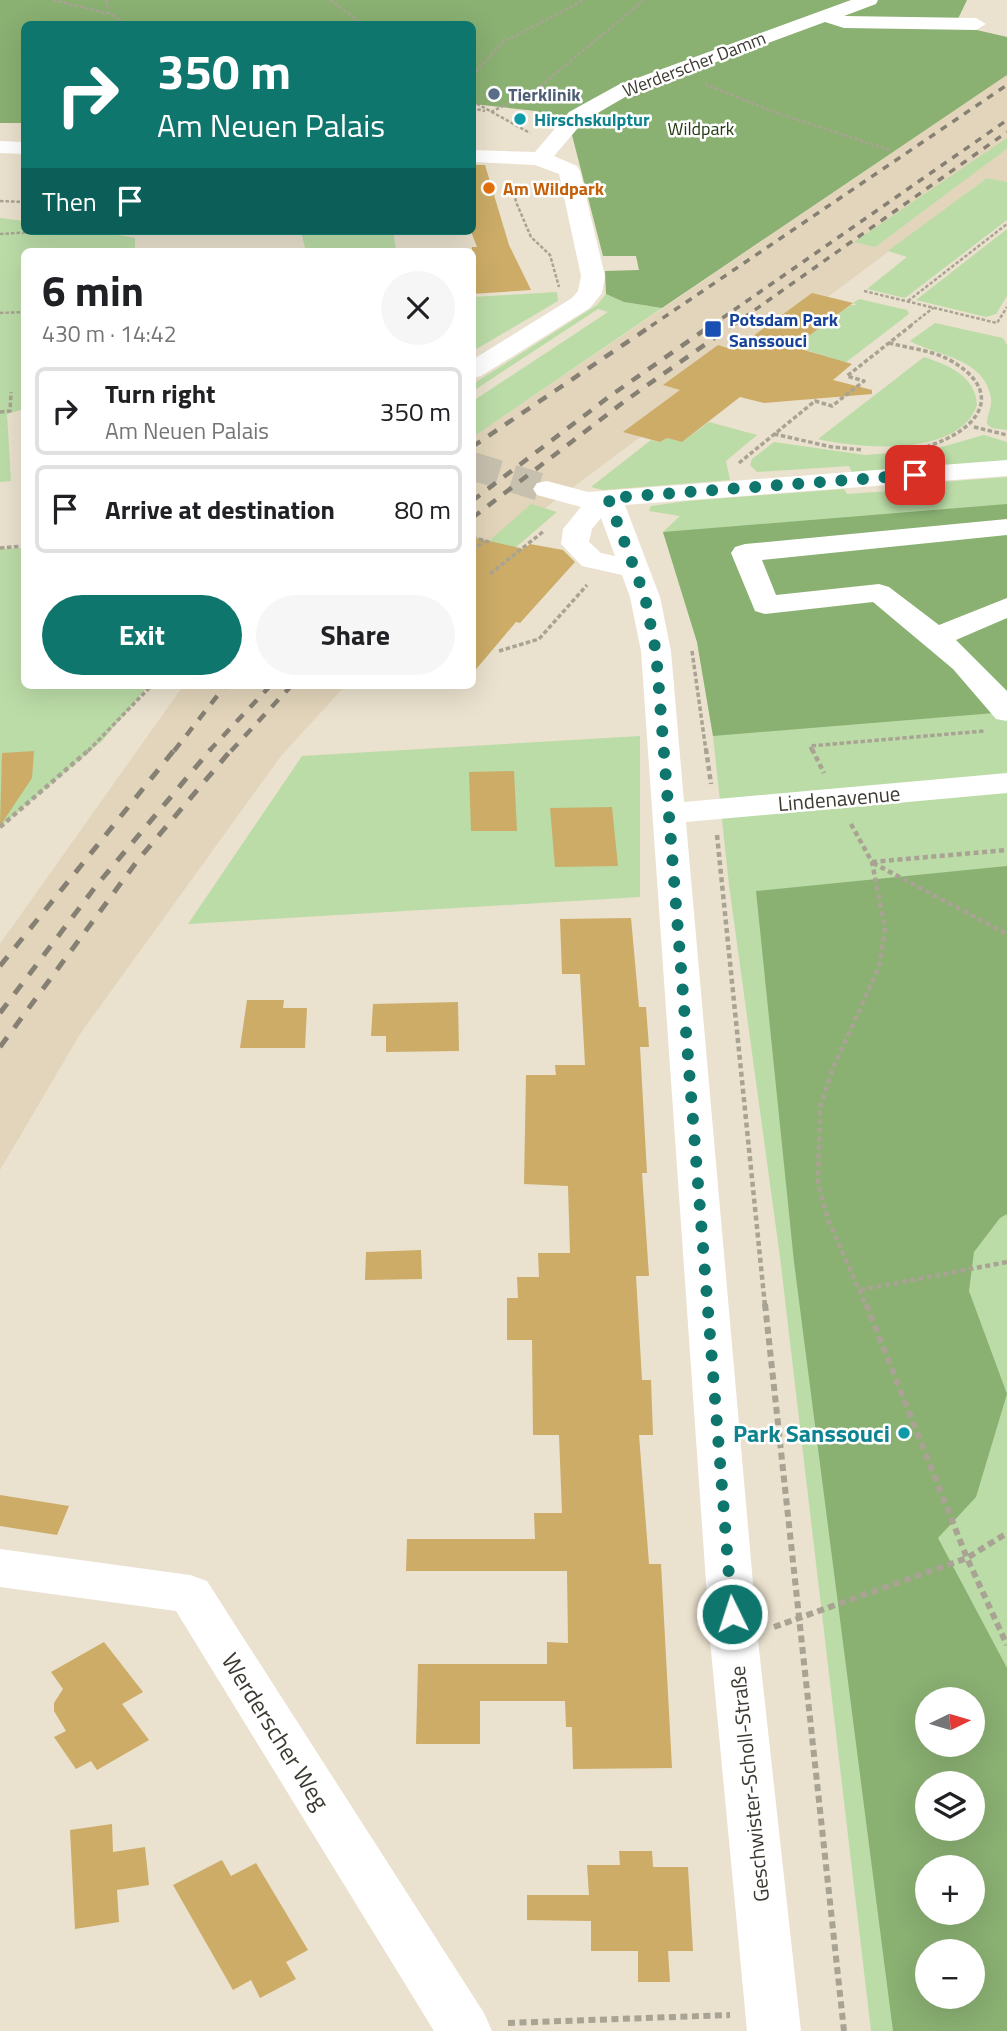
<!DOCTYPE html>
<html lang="en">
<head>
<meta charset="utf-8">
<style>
	body { margin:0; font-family:"Titillium Web",sans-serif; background:#f6f6f6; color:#202124; height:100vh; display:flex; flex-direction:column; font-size:26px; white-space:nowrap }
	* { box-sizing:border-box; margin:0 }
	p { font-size:23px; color:#757577 }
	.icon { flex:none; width:38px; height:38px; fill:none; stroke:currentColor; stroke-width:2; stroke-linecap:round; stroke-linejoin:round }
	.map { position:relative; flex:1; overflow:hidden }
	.details { position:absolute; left:21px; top:248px; width:455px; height:441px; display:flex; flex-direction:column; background:#fff; border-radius:10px; box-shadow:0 7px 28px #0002 }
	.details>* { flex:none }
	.top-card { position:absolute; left:21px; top:21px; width:455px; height:214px; border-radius:10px; box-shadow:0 7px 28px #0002; background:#0f766e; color:#fff; overflow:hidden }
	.needle { width:46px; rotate:85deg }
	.tools { position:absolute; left:915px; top:1687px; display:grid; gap:14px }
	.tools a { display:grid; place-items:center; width:70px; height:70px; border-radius:50%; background:#fff; box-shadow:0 7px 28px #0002; font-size:35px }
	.pin { position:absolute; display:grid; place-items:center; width:60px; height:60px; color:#fff; margin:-30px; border-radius:14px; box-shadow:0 4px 10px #0006 }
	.me { position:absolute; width:77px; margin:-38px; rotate:356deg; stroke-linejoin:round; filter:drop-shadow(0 0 5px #0008) }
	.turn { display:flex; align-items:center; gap:24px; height:147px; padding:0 21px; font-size:32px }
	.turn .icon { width:91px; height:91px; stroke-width:2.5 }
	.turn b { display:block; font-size:49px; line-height:60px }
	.then { display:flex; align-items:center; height:66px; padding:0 21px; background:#0003; gap:14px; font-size:26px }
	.round { display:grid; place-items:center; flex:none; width:74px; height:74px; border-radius:37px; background:#f6f6f6 }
	.head { display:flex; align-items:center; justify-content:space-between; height:119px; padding:0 21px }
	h1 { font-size:42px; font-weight:700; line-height:52px }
	.action { display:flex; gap:14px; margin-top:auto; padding:14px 21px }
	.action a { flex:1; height:80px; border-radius:42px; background:#0f766e; color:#fff; font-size:28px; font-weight:700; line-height:80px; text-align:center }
	.action a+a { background:#f6f6f6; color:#202124 }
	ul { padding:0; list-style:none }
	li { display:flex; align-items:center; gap:21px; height:88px; margin:0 14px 10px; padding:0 7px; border:4px solid #e0e0e0; border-radius:10px }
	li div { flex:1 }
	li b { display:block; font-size:26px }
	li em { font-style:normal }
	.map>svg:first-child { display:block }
	.built { fill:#e2d5bb }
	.green { fill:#bbdca7; fill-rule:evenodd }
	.forest { fill:#8ab072; fill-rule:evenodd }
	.building { fill:#ccac67 }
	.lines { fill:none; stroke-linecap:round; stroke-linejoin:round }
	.minor-tunnel { stroke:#c7c0af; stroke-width:28; stroke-dasharray:28 14; stroke-linecap:butt }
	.path-far3 { stroke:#a9a394; stroke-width:2.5; stroke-dasharray:3.5 2; stroke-linecap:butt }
	.path-far2 { stroke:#a9a394; stroke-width:3.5; stroke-dasharray:4.5 2.5; stroke-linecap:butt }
	.path-far1 { stroke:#a9a394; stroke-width:4.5; stroke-dasharray:5 3.5; stroke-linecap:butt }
	.path { stroke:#a9a394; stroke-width:6; stroke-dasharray:7 4.5; stroke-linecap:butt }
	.minor { fill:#fff; fill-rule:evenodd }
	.rail-far2 { stroke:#868074; stroke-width:3.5; stroke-dasharray:7 7; stroke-linecap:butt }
	.rail-far1 { stroke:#868074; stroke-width:4.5; stroke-dasharray:10 10; stroke-linecap:butt }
	.rail { stroke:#868074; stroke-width:5; stroke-dasharray:12 12; stroke-linecap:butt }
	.route { stroke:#0f766e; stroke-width:12; stroke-dasharray:0 21.6 }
	.service-dot { fill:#5c6f8a; stroke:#fff; stroke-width:2.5 }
	.culture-dot { fill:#0f9aa8; stroke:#fff; stroke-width:2.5 }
	.food-dot { fill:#e8710a; stroke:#fff; stroke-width:2.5 }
	.transit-dot { fill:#1a4fb4; stroke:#fff; stroke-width:2.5 }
	.labels { text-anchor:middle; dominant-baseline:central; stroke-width:5; stroke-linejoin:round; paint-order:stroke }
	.far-street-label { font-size:18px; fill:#3d3a32; stroke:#fff }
	.far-service-label { font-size:18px; font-weight:bold; fill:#4e5e75; stroke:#fff; text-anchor:start }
	.far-culture-label { font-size:18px; font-weight:bold; fill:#0d838f; stroke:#fff; text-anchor:start }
	.far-park-label { font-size:18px; fill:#223b0e; stroke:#fff }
	.far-food-label { font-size:18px; font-weight:bold; fill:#c56008; stroke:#fff; text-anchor:start }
	.far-transit-label { font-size:18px; font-weight:bold; fill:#164399; stroke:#fff; text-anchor:start }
	.street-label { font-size:21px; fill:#3d3a32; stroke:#fff }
	.near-culture-label { font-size:24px; font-weight:bold; fill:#0d838f; stroke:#fff; text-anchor:end }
	.near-street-label { font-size:24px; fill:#3d3a32; stroke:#fff }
</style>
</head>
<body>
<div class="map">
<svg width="1007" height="2031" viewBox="0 0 1007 2031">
	<rect width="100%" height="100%" fill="#eae1ce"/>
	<path class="built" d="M1007,75V182L987,178L473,562V437Z
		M183,686H345L281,756L80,1034L0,1170V944Z"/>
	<path class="green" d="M1007,138V148L1004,151L875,247L854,242Z
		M987,178L1007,182V220L905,298L867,289L907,257L888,251Z
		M0,218L24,221V231H98L135,238V252H24V409L7,414L11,481L0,482Z
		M1007,229V296L996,314L986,317L916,300Z
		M301,231H393L396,249L306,252Z
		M557,292L558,301L473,351V297Z
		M606,294L624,302L662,308L473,437V401L608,312L598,309L473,391V384L597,305Z
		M859,299L907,310L909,314L845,363L795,346L851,305H857L853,303Z
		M935,323L1003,338L1007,345V430L992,428L987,424C987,415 992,408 991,398C985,358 937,356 910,341Z
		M924,357C948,365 976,376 977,405C960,457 860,449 818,439Z
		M709,422L757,435L726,461L730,480L603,490L591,487L651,440L660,442L667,438L682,442Z
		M984,435L1007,442V461L852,472L849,466L757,472L750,465L752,459L774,442L865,455L931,450Z
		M1007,477V2031H871L780,1257L729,885L713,736L697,642L663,532L680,516L649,511L651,506L687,501L844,489L847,494L904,490L902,485ZM928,1699H973V1745H928ZM928,1783H973V1829H928ZM928,1867H973V1913H928ZM928,1951H973V1997H928Z
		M531,504L557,512L473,584L472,556Z
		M24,548V686H148L102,741L0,827V549Z
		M640,736V897L188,924L302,756Z"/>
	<path class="forest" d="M0,0H967L955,25L1007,37V75L662,308L624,302L606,294L605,271L639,270L636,256H603L572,135L536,111L473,104L472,24H24V123H0Z
		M1007,504V712L713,736L697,642L663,532Z
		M1007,866V1214L1000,1218L974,1252L969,1291L1007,1394L976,1497L938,1538L1007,1668V2031H893L794,1262L756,891ZM928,1699H973V1745H928ZM928,1783H973V1829H928ZM928,1867H973V1913H928ZM928,1951H973V1997H928Z"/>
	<path class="building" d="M472,165H485L509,245L531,290L472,294V247H477L472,234Z
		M812,293L853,303L794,347L852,364L833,380L872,390V394L764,403L740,397L682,442L667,438L660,442L623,432L680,390L663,385L718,345L734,350Z
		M472,537L524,549L530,544L563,550L575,562L520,623L516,622L472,674Z
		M34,751L32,778L0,826L2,753Z
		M514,771L517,831H471L469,772Z
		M612,807L618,866L555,867L550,808Z
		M631,918L639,1007H646L649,1047H640L647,1173H642L649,1276H636L642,1380H651L653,1435H639L649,1564H661L672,1768L573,1769L572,1727H566L565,1701H480V1744H416L418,1664H547V1642L568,1643L567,1571H406L407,1539H535L534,1513H562L559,1435H533L532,1340H507V1298H518L517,1277H539L538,1253H570L568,1186L524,1184L526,1075H556L555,1065H585L580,974H562L560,919Z
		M247,1000H284L283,1008H307L305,1048H240Z
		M458,1002L459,1051L386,1052V1036H371L373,1004Z
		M421,1250L422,1279L365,1280L366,1252Z
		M0,1495L69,1506L57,1535L0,1526Z
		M104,1642L143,1692L122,1704L149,1740L97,1770L91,1761L76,1769L54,1737L66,1731L54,1711V1703L63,1689L51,1672Z
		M112,1824L113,1852L145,1847L149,1885L117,1890L119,1922L75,1929L70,1830Z
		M619,1851H652L653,1867H688L693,1951H668L670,1982H638V1951H591V1921L527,1920V1895H589L587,1865H620Z
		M222,1860L231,1876L256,1863L308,1950L286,1962L296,1979L260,1998L251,1980L233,1990L173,1885Z"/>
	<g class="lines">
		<path class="minor-tunnel" d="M472,466L547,489"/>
		<path class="path-far3" d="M53,0L110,14L127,24
			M106,0L109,13
			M330,0L362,24
			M472,76L503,42L584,0
			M705,84L771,111L889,150
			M472,101L530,133
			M472,108L485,111
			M491,112L537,89L644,0
			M512,182L516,202L531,237L550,255L559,287
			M0,201L24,202
			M0,234L51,231
			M864,291L997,323L1007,307
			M908,301L1007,224
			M0,313L24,312
			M910,326L933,308"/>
		<path class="path-far2" d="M889,343C908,348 930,350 948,359C1007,391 980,430 928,446
			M0,412L10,411L11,392
			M974,427L1007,435
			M774,434L832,447L863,450
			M739,463L815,401L832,406L864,381L847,376L913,324
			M472,537L489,542
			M0,548L24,546
			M472,551L484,541
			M490,574L544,531
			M499,651L539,639L587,585
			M692,651L706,751
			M88,751L151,686
			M812,751L810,746L984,731"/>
		<path class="path-far1" d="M706,749L711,784
			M812,749L824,773
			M851,824L872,862L885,928L879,967L834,1066L820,1107L818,1184L828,1219L866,1306
			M0,827L90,749
			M717,835L765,1306
			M872,862L1007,850
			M873,863L1007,934
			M860,1290L1007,1262"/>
		<path class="path" d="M765,1304L844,2031
			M866,1304L967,1558L1007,1645
			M774,1627L967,1558L1007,1533
			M508,2023L730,2015"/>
		<path class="minor" d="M851,0H878L876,4L844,16L976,18L986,24L976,30L844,28L825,22L632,93L584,121L554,156L577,166L580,171L605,276L602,293L590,308L481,376L472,378V360L572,298L578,291L581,276L559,174L535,165L472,162V150L535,152L569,112L618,85Z
			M0,141L24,142V154L0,153Z
			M1007,460V476L625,505L660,597L671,651L684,802L1007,773V793L686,822L758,1640L801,2031H747L710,1640L641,651L630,597L622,575L582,566L561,544L563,529L581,507L537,495L533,489L537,483L547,481L588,492ZM601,518L615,556L601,553L589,542L592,529Z
			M1007,519V535L762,560L776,595L879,584L889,587L939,625L1007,598V618L956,640L1007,691V721L996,719L953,669L873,602L765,614L755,611L731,553L735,547L745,544Z
			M0,1549L190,1575L207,1581L484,2013L492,2031H434L176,1611L0,1587Z"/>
		<path class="rail-far2" d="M651,326L1007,85
			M711,326L1007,120
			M732,326L1007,132"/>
		<path class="rail-far1" d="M472,447L654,324
			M472,501L610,396L713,324
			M472,518L625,401L734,324
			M174,751L225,686
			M209,751L270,686
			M231,751L291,686"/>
		<path class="rail" d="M0,966L175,749
			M0,1013L96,886L211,749
			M0,1047L138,860L232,749"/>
	</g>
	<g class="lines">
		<path class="route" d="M732,1614L656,652L645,597L608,498L915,475"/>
	</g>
	<circle class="service-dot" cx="494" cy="94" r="7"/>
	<g class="culture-dot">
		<circle cx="520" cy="119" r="7"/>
		<circle cx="904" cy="1433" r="7"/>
	</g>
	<circle class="food-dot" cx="489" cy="188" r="7"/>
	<rect class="transit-dot" x="704" y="320" width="18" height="18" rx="3.5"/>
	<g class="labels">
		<g class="far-street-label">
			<text transform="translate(694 64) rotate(-21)">Werderscher Damm</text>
		</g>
		<g class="far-service-label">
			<text x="508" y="94">Tierklinik</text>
		</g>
		<g class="far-culture-label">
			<text x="534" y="119">Hirschskulptur</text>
		</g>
		<g class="far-park-label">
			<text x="701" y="128">Wildpark</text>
		</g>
		<g class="far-food-label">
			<text x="503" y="188">Am Wildpark</text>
		</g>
		<g class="far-transit-label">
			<text x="729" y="319">Potsdam Park<tspan x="729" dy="21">Sanssouci</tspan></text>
		</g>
		<g class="street-label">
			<text transform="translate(839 798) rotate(-5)">Lindenavenue</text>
			<text transform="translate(749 1784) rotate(-96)">Geschwister-Scholl-Straße</text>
		</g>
		<g class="near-culture-label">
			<text x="890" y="1433">Park Sanssouci</text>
		</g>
		<g class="near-street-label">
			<text transform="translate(276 1731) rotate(58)">Werderscher Weg</text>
		</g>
	</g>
</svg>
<div class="tools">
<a><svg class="needle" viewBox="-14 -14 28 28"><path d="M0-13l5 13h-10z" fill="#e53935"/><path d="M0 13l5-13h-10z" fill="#757577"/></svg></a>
<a><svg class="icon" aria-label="layers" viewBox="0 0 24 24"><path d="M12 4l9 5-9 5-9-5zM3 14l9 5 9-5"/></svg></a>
<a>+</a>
<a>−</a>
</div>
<div class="pin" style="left:915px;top:475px;background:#d93025"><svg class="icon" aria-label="arrive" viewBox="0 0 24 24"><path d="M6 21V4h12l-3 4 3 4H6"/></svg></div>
<svg class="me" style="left:732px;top:1614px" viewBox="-20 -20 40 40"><circle r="17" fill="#0f766e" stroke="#fff" stroke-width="3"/><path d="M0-11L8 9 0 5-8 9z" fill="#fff"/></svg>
<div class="top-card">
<div class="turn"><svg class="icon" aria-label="right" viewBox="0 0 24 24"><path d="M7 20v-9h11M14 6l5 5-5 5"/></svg><div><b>350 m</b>Am Neuen Palais</div></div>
<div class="then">Then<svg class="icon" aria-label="arrive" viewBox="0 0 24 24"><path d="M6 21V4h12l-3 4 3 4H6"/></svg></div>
</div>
<section class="details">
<div class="head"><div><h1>6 min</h1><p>430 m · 14:42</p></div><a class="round"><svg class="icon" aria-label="close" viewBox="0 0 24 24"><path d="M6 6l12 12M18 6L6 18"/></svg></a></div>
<ul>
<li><svg class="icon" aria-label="right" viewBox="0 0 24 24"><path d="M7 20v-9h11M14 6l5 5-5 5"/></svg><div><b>Turn right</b><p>Am Neuen Palais</p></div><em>350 m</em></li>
<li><svg class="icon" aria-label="arrive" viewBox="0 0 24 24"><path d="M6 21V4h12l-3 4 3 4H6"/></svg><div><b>Arrive at destination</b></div><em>80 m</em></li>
</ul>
<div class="action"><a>Exit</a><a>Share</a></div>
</section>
</div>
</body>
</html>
